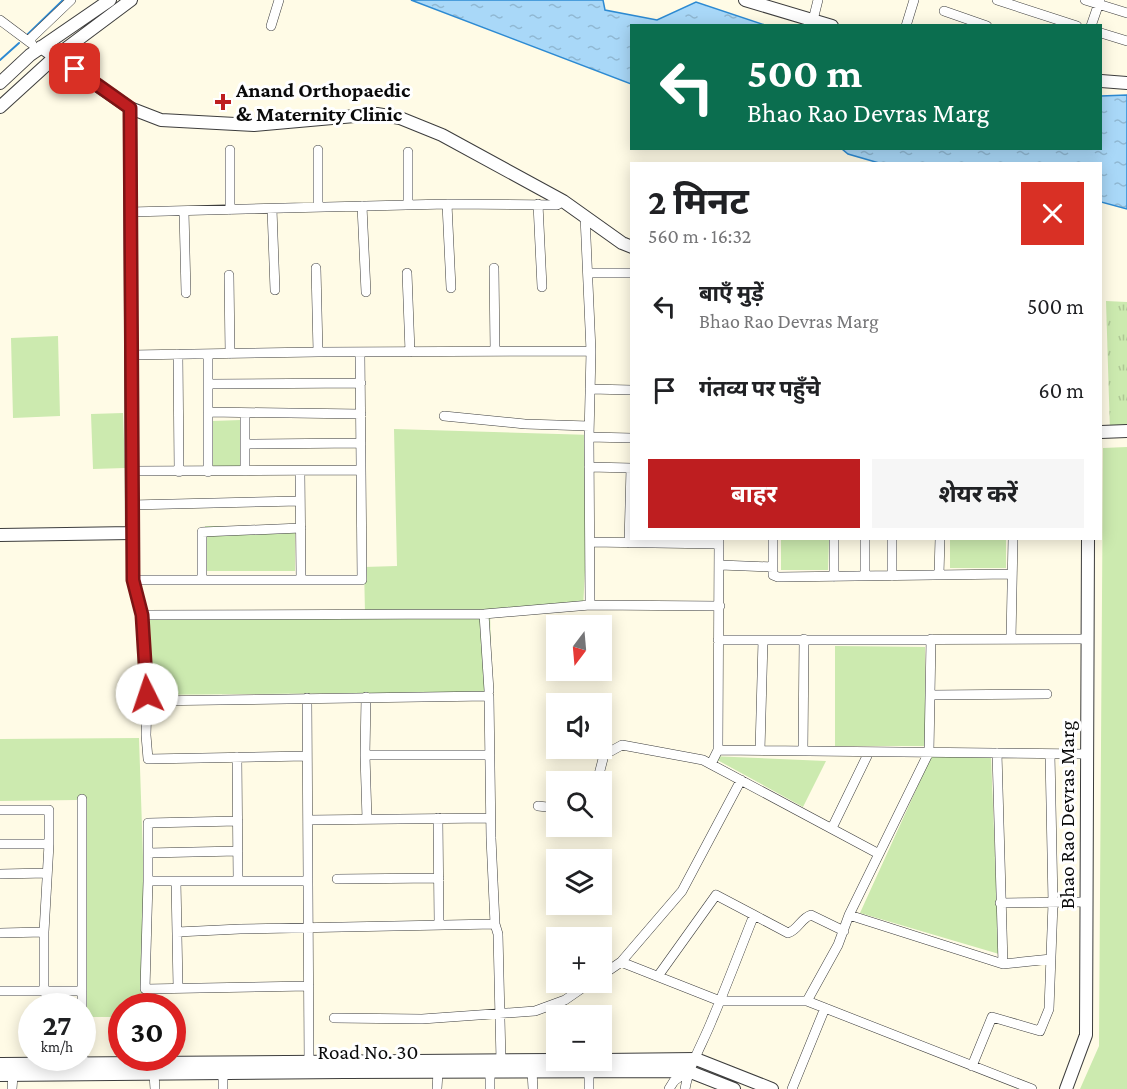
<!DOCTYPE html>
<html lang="hi">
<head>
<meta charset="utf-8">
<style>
	body { margin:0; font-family:"Crimson Pro","Noto Sans Devanagari",serif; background:#f6f6f6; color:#202124; height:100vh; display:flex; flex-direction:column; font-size:22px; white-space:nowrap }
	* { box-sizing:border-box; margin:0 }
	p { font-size:20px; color:#757577 }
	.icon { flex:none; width:33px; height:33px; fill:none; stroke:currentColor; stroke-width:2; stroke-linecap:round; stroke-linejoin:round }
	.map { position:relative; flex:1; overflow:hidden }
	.details { position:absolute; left:630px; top:162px; width:472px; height:378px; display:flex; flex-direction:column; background:#fff; border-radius:0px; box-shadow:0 3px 15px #0003 }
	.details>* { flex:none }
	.banner { position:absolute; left:630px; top:24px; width:472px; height:126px; border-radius:0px; box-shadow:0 3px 15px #0003; background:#0b6e4f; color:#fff; overflow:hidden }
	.needle { width:39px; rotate:196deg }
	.tools { position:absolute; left:546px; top:615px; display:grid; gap:12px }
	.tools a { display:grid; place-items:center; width:66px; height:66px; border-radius:0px; background:#fff; box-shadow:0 3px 15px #0003; font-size:30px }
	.speed { position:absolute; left:18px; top:993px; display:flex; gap:12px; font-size:30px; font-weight:700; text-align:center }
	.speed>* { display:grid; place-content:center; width:78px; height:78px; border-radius:50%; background:#fff; box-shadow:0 3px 15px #0003; line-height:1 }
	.speed small { font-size:15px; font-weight:400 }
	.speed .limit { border:9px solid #d22; background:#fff; color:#111 }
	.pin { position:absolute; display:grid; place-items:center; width:51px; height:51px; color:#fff; margin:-26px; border-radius:12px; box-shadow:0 3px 9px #0006 }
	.me { position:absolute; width:66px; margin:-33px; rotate:356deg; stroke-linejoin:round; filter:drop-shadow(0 0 4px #0008) }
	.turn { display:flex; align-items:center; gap:21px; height:126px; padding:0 18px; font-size:27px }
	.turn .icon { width:78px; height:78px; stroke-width:2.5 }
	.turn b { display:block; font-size:42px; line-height:51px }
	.round { display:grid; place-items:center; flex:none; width:63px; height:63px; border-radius:0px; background:#f6f6f6 }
	.overview { display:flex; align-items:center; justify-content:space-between; height:102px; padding:0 18px }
	h1 { font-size:36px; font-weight:700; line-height:45px }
	.cta { display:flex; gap:12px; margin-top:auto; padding:12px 18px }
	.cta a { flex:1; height:69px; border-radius:0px; background:#be1e20; color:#fff; font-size:24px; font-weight:700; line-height:69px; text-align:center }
	.cta a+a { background:#f6f6f6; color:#202124 }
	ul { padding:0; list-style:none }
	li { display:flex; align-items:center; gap:18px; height:84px; padding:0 18px }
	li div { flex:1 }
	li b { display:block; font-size:22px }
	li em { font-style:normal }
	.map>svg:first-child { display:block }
	.grass { fill:url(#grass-tufts) }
	.park { fill:#cceaaf }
	.water { fill:url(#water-ripples); stroke:#2d8ad2; stroke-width:1.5 }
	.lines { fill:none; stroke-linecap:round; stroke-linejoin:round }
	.stream { stroke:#2d8ad2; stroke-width:2 }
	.minor-casing { stroke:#3d3d3d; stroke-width:10 }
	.tertiary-casing { stroke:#3d3d3d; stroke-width:14 }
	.minor { stroke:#fff; stroke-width:9 }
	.tertiary { stroke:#fff; stroke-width:12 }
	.route-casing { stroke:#7c1415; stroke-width:15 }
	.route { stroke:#be1e20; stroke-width:10 }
	.poi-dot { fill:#be1e20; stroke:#fff; stroke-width:2 }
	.labels { text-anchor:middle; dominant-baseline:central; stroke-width:6; stroke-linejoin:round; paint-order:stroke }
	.poi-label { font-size:21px; font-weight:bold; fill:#0a0a0a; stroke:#fff; text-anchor:start }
	.street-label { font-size:21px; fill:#0a0a0a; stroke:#fff }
</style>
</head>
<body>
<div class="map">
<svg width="1127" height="1089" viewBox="0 0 1127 1089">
	<defs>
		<pattern id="grass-tufts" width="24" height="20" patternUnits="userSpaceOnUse" patternTransform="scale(1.5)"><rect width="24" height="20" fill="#cceaaf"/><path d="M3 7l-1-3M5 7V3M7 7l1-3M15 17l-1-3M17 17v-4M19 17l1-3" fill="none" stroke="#aec795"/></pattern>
		<pattern id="water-ripples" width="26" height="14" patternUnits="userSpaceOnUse" patternTransform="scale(1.5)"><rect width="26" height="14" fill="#a9d8f8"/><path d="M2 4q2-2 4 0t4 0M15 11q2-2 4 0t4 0" fill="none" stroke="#90b8d3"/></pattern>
	</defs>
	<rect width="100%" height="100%" fill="#fffbe6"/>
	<path class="grass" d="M1106,301L1127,302V431L1110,432Z"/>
	<path class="park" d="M58,336L60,416L13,418L11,338Z
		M123,413L125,468L93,469L91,414Z
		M241,420V466H213L212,421Z
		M394,429L592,435L583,609L490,611L492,692L138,695L136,617L365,613L364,567L397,566Z
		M1127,447V1089H1080L1099,1046L1103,448Z
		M205,526L295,527V571H205Z
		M781,539H829L828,570H781Z
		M950,539H1006V568H950Z
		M835,646L925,647V746H835Z
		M139,738L148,1006H122L121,1017H84L77,800L0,801V739Z
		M710,756L826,761L803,807Z
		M931,757H991L999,954L860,913Z"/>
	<path class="water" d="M411,0H603L605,10L657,20L696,2L765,25L632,26L631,84Z
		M1127,95V209L1101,202V164L879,163L848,154L842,149L1101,148V96Z"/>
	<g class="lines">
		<path class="stream" d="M28,34L63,0
			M0,60L19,43"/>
		<defs>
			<path id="minor" d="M997,0L1077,26
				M1085,0L1127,13
				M944,11L987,26
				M0,20L32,44
				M813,20L818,0
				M271,26L279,0
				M906,26L914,0
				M1091,26L1100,0
				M1101,33L1127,41
				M28,41L71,0
				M230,150V210
				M408,152V205
				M447,204L451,288
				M538,204L542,287
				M362,206L366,292
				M318,207V150
				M272,209L275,290
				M184,211L186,293
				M130,212L447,204L557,205L563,201
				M585,216L591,351L589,437L590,605
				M316,268L318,352
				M494,268L495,351
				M407,273L410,352
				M588,273H632
				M229,275L230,354
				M178,354L179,472
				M208,354V472
				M131,355L318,352L591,351
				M208,384L361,383
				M590,389L632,390
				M208,412L361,414
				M245,413V471
				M444,416L525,424L589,426
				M589,437L632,438
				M245,444L361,443
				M589,467L632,468
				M131,471L361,470
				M300,471L301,580
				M131,505L300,501
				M132,533L133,580L142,615L147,694
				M773,538V575L778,577L1012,574
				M834,538V577
				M865,538V576
				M590,542L719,544
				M629,543L631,468
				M720,565L773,567
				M939,575L940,538
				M892,576V538
				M202,579V532L301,528
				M133,580H362L360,353
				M484,614L489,691
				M142,615L484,614L590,605L720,606
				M1011,639L1013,538
				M718,640L1088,639
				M930,695L1047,694
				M366,697L365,755H490
				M307,698L309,1067
				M718,750L1087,754
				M760,750L763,640
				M803,751L804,639
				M997,753L1003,964
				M365,755L367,819
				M307,756L148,759L146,735L147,701L489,696L491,838L495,924L498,934L501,1061
				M237,757L238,881
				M711,764L718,750L719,538
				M597,782L604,755L622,745L703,760L879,854
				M82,799V1006
				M538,806L556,808
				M0,810H49V844L44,932V992
				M438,818L439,925
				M308,820L490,818
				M832,828L869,752
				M0,844H49
				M148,853L238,851
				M0,874L47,873
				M337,879L439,878
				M148,881V823L238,821
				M176,881L178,988
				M308,881H148L145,989L309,986
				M1000,903L1086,902
				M849,915L1003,964L1051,959
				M177,932L240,929L495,924
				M0,933L44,932
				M621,962L720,1001H807L1032,1089
				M602,975L621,962L682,891L741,780
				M658,976L716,895L754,915
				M0,991H82
				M807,1001L838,945L849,915L929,752L931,639
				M82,1010L83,1064
				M334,1018L422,1019L535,1011L565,1000L591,982
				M972,1066L992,1017L1040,1031L1049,1009L1053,903L1050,754
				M532,1071L533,1089
				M589,1071V1089
				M223,1073V1089
				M154,1074L155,1089
				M12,1089L13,1075
				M437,1089L438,1072
				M490,1089V1072
				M669,1089L674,1081L688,1071
				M685,1089C689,1065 703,1043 712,1020C727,985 740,950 754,915L788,933C798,930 801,918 811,915L844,931
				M792,1089L825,1008"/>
			<path id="tertiary" d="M745,0L832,26
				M41,47L130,108L161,120L254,125L377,114L400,118L442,135L563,201L622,243L632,247
				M1101,81L1127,83
				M0,83L30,55L110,0
				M0,107L56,56L131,0
				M1101,432L1127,431
				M0,535L132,533L130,108
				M602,1060L696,1059L772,1089
				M0,1064L556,1060
				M0,1075L344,1072L688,1071L734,1089
				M1066,1089L1086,1035L1088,538"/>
		</defs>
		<use href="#minor" class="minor-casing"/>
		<use href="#tertiary" class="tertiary-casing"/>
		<use href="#minor" class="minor"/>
		<use href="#tertiary" class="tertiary"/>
	</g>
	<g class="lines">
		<defs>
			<path id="route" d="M75,69L130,108L133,580L142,615L147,694"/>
		</defs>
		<use href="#route" class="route-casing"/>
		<use href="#route" class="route"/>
	</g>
	<path class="poi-dot" d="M220 93h6v6h6v6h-6v6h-6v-6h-6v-6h6z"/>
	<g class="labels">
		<g class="poi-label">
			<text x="236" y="90">Anand Orthopaedic<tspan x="236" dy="24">&amp; Maternity Clinic</tspan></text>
		</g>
		<g class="street-label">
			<text transform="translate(1067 815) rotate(-90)">Bhao Rao Devras Marg</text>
			<text x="368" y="1052">Road No. 30</text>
		</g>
	</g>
</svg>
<div class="tools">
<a><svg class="needle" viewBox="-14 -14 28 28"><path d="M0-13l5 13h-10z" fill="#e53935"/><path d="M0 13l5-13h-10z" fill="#757577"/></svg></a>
<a><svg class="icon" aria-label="sound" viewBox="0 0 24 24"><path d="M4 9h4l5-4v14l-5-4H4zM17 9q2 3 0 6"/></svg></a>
<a><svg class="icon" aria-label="search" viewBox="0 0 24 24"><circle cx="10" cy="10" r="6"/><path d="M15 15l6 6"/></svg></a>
<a><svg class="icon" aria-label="layers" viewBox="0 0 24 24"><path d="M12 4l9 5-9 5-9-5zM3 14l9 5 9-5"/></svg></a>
<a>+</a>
<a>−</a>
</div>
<div class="speed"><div>27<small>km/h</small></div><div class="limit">30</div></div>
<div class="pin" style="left:75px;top:69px;background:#d93025"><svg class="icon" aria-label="arrive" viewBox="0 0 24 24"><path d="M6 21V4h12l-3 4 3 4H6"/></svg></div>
<svg class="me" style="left:147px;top:694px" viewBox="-20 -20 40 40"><circle r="19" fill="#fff"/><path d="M0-13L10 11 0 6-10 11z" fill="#be1e20"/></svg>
<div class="banner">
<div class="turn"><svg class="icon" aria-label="left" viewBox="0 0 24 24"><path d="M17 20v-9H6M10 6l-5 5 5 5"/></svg><div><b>500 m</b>Bhao Rao Devras Marg</div></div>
</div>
<section class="details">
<div class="overview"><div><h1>2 मिनट</h1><p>560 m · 16:32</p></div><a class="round" style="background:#d93025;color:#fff"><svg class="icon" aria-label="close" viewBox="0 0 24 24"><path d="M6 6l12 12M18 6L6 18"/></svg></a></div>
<ul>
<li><svg class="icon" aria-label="left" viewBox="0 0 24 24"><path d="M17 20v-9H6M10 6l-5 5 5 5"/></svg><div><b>बाएँ मुड़ें</b><p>Bhao Rao Devras Marg</p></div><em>500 m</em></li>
<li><svg class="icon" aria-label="arrive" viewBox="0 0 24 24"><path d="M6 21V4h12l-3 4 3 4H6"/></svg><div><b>गंतव्य पर पहुँचे</b></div><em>60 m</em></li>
</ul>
<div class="cta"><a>बाहर</a><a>शेयर करें</a></div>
</section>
</div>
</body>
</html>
